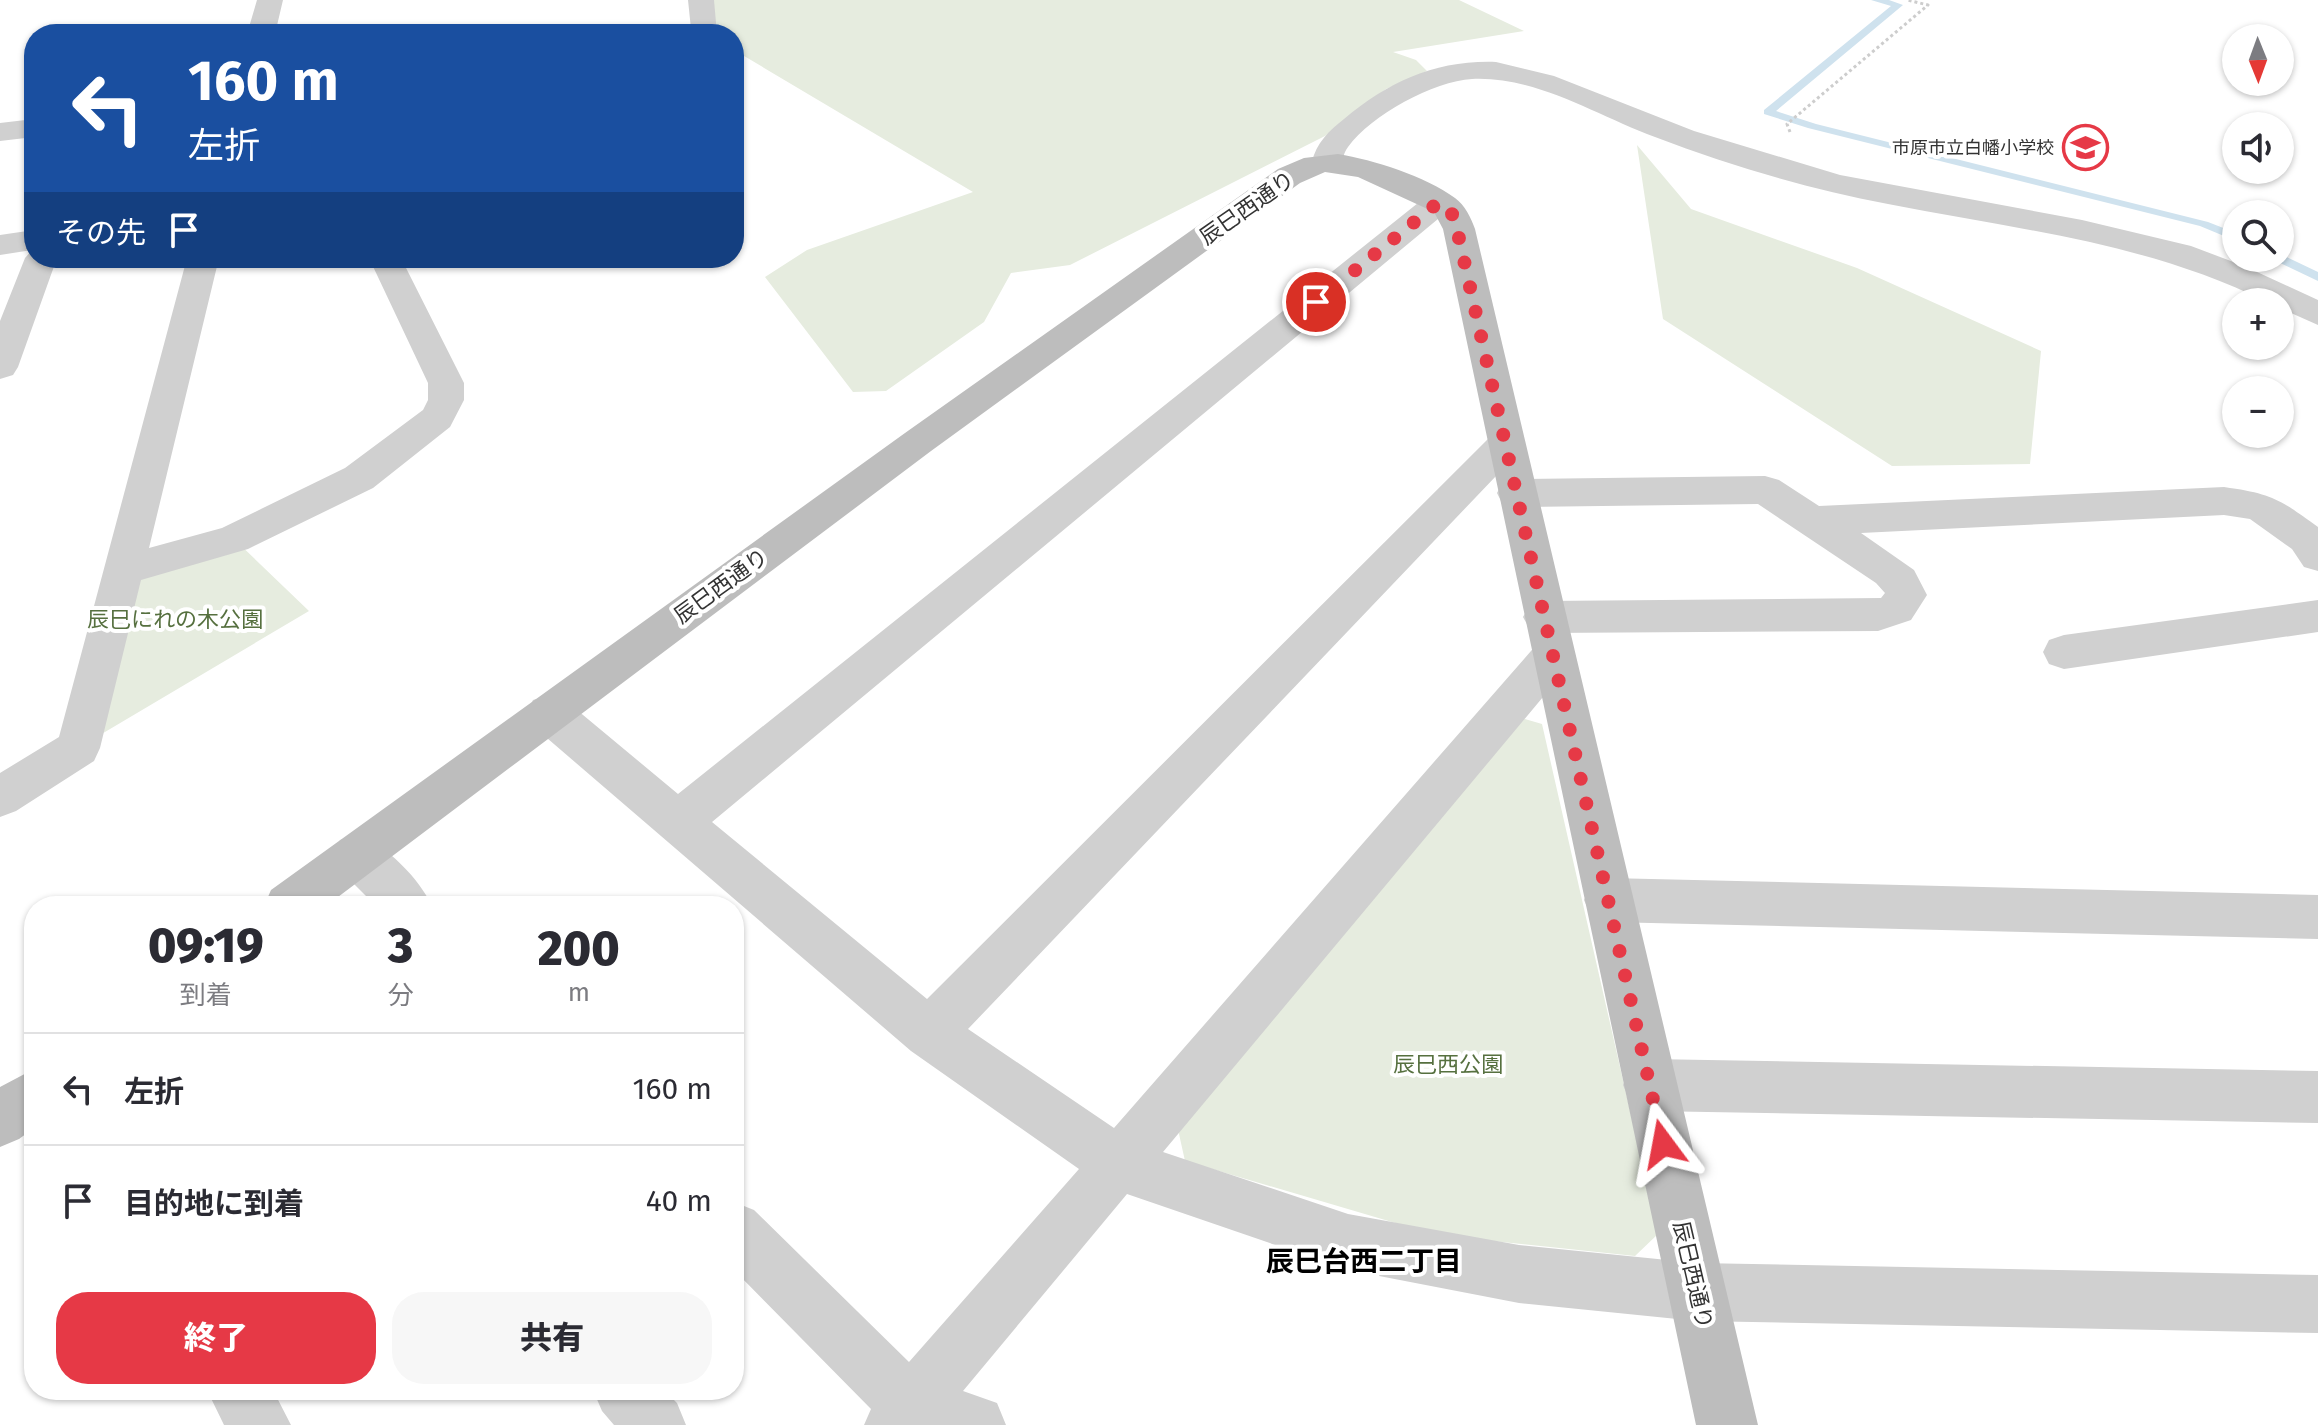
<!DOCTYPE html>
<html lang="ja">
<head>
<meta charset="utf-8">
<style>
	body { margin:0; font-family:"Fira Sans","Noto Sans JP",sans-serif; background:#f7f7f7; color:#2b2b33; height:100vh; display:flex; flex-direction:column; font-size:30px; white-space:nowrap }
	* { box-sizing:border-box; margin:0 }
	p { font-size:26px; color:#7c7c81 }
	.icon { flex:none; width:44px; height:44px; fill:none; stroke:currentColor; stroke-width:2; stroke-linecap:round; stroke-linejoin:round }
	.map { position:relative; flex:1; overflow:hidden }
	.sheet { position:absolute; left:24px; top:896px; width:720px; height:504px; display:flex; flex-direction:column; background:#fff; border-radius:32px; box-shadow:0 2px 6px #0004 }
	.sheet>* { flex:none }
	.banner { position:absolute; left:24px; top:24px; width:720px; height:244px; border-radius:32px; box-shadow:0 2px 6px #0004; background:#1a4fa0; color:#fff; overflow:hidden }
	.needle { width:52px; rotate:179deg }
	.fabs { position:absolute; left:2222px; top:24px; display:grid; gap:16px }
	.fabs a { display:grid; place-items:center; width:72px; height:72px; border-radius:50%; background:#fff; box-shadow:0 2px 6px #0004; font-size:40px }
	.pin { position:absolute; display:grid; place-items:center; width:68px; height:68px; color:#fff; margin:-34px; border:4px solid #fff; border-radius:50%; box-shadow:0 2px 8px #0007 }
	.me { position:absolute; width:88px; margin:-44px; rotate:347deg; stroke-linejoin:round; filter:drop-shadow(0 0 6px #0008) }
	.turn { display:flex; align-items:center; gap:28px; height:168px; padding:0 32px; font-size:36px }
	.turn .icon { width:104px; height:104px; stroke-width:2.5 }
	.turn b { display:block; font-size:56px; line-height:68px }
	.then { display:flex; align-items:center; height:76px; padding:0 32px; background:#0003; gap:16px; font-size:30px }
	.eta { display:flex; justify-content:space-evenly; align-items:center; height:136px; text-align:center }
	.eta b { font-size:48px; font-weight:800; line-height:56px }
	.button { display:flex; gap:16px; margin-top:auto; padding:16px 32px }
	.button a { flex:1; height:92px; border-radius:32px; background:#e63946; color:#fff; font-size:32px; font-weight:800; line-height:92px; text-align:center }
	.button a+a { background:#f7f7f7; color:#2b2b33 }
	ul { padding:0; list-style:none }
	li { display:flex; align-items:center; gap:24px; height:112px; padding:0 32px; border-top:2px solid #e1e1e2 }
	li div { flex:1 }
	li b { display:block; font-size:30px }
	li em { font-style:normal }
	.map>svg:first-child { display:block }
	.green { fill:#e6ecdf }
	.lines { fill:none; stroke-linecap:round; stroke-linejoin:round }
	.stream { fill:#cfe2ee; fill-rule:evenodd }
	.path { stroke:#cdcdcd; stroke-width:3; stroke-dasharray:3 3; stroke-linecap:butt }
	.street { fill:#d0d0d0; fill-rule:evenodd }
	.secondary { fill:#bdbdbd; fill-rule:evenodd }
	.route { stroke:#e63946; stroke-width:14; stroke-dasharray:0 25.2 }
	.labels { text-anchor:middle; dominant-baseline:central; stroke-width:8; stroke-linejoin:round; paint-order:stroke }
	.far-poi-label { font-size:18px; fill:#333; stroke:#fff; text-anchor:end }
	.street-label { font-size:22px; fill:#333; stroke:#fff }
	.park-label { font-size:22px; fill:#56703f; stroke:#fff }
	.near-neighbourhood-label { font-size:28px; font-weight:bold; fill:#000; stroke:#fff }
</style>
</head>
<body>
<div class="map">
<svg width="2318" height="1425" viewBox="0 0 2318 1425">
	<rect width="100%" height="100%" fill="#fff"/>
	<path class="green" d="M705,0H1459L1524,31L1393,52L1416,60L1427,71L1386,89L1325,136L1070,265L1011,273L984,322L886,391L853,392L765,277L807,250L973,192L734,50V34H707Z
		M1637,145L1691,209L1857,268L2041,351L2030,464L1892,466L1663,319Z
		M234,539L309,611L78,748L124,570Z
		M1521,718L1542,724L1658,1234L1635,1256L1436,1235L1185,1161L1177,1125Z"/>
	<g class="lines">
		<path class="stream" d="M1871,0H1889L1903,5L1776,111L1816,124L2208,222L2236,233V241L2200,226L1808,128L1764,114V110L1891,6Z
			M2280,254L2318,272V281L2276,261L2274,258H2280Z"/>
		<path class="path" d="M1790,132L1787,124L1928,5L1907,0"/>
		<path class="street" d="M257,0H283L275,34H247Z
			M688,0H714L717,34H687L691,29Z
			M1496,62L1554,76L1694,131L1840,175L2082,220L2191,246L2244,266L2318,300V325L2280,308V302H2267C2146,242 2019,230 1888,204C1809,189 1731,166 1655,137C1597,116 1537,76 1472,79C1434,81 1371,115 1348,147C1343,153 1343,162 1338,169L1327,171L1316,169L1312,162C1316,143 1329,131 1344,119C1390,81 1436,60 1496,62Z
			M34,119V137L0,141V123Z
			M1439,193L1450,195L1455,202L1450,209L712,822L927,999L1492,435L1505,431L1518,435L1524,444L1518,453L968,1029L1114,1128L1538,643L1553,638L1568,643L1574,655L1568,667L1163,1152L1348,1214L1519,1245L1697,1263L2318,1275V1333L1697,1321L1519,1303L1348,1270L1127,1194L963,1391L997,1403L1006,1425H864L871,1409L734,1270V1202L754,1210L909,1362L1079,1169L911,1051L533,726L527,713L533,700L549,695L565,700L678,794L1428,195Z
			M34,230V258H57L18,367L13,375L0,379V321L25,258L32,250L0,255V235Z
			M187,258H219L149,548L222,528L345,468L423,410L428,400V383L369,258H401L464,383V400L450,427L373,488L248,549L141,580L100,748L94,761L16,811L0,817V773L59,737Z
			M1765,476L1779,480L1819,506L2224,487C2273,494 2279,499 2318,527V571L2304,567L2292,549L2250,519L2224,515L1861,533L1914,570L1927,595L1911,620L1878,631L1544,633L1529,628L1523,617L1529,606L1544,601L1881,598L1885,593L1876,583L1758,504L1516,507L1502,503L1497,493L1502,483L1516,479Z
			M2318,600V632L2064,669L2049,664L2043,652L2049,640L2064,635Z
			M357,834C386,845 419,878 432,906H376L340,870L333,855L340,840Z
			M1608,878L2318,895V939L1608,922L1591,916L1584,900L1591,884Z
			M1650,1059L2318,1071V1123L1650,1111L1631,1104L1623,1085L1631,1066Z
			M207,1390H273L291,1425H224Z
			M593,1390H664L677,1403L686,1425H614L602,1411Z"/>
		<path class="secondary" d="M1338,154C1374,160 1425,176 1455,198C1465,205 1471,218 1475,229L1758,1425H1696L1443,229L1434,212L1358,177L1325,172L1300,183L931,451L326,906H264L271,890L905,433L1278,169L1304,158Z
			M34,1069V1128L19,1139L0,1147V1087Z"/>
	</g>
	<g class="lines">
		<path class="route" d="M1316,302L1439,202L1454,216L1663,1144"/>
	</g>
	<defs>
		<symbol id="school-ring" viewBox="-11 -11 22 22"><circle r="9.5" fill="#fff" stroke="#e63946" stroke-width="1.5"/><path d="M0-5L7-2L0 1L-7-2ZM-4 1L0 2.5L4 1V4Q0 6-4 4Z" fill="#e63946"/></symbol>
	</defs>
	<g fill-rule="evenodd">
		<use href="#school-ring" x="2060" y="122" width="51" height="51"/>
	</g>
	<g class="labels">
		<g class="far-poi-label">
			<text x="2054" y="148">市原市立白幡小学校</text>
		</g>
		<g class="street-label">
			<text transform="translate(1247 208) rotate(-35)">辰巳西通り</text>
			<text transform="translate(721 586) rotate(-36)">辰巳西通り</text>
			<text transform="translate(1693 1275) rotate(77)">辰巳西通り</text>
		</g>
		<g class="park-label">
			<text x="175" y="619">辰巳にれの木公園</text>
			<text x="1448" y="1064">辰巳西公園</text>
		</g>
		<g class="near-neighbourhood-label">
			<text x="1364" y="1261">辰巳台西二丁目</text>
		</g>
	</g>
</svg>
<div class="fabs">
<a><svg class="needle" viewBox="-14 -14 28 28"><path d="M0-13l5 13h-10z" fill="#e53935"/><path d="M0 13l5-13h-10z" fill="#7c7c81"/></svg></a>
<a><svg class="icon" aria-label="sound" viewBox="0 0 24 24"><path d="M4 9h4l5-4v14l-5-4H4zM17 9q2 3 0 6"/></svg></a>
<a><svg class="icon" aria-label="search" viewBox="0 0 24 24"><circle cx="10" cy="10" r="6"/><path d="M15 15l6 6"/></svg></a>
<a>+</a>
<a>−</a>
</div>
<div class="pin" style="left:1316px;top:302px;background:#d93025"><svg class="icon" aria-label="arrive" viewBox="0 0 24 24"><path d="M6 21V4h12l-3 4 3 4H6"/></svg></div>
<svg class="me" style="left:1663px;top:1144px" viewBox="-20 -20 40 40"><path d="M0-17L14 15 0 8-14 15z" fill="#e63946" stroke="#fff" stroke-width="4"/></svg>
<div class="banner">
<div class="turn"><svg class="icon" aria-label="left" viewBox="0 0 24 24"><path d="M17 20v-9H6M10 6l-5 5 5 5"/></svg><div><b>160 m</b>左折</div></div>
<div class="then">その先<svg class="icon" aria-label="arrive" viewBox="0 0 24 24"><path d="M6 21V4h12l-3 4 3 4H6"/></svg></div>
</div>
<section class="sheet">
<div class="eta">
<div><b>09:19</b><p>到着</p></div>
<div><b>3</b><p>分</p></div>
<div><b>200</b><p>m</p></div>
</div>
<ul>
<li><svg class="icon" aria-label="left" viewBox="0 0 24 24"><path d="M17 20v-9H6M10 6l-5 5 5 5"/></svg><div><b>左折</b></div><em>160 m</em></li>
<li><svg class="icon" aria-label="arrive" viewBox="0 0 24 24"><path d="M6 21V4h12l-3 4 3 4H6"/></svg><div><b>目的地に到着</b></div><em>40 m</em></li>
</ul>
<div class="button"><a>終了</a><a>共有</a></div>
</section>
</div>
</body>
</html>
